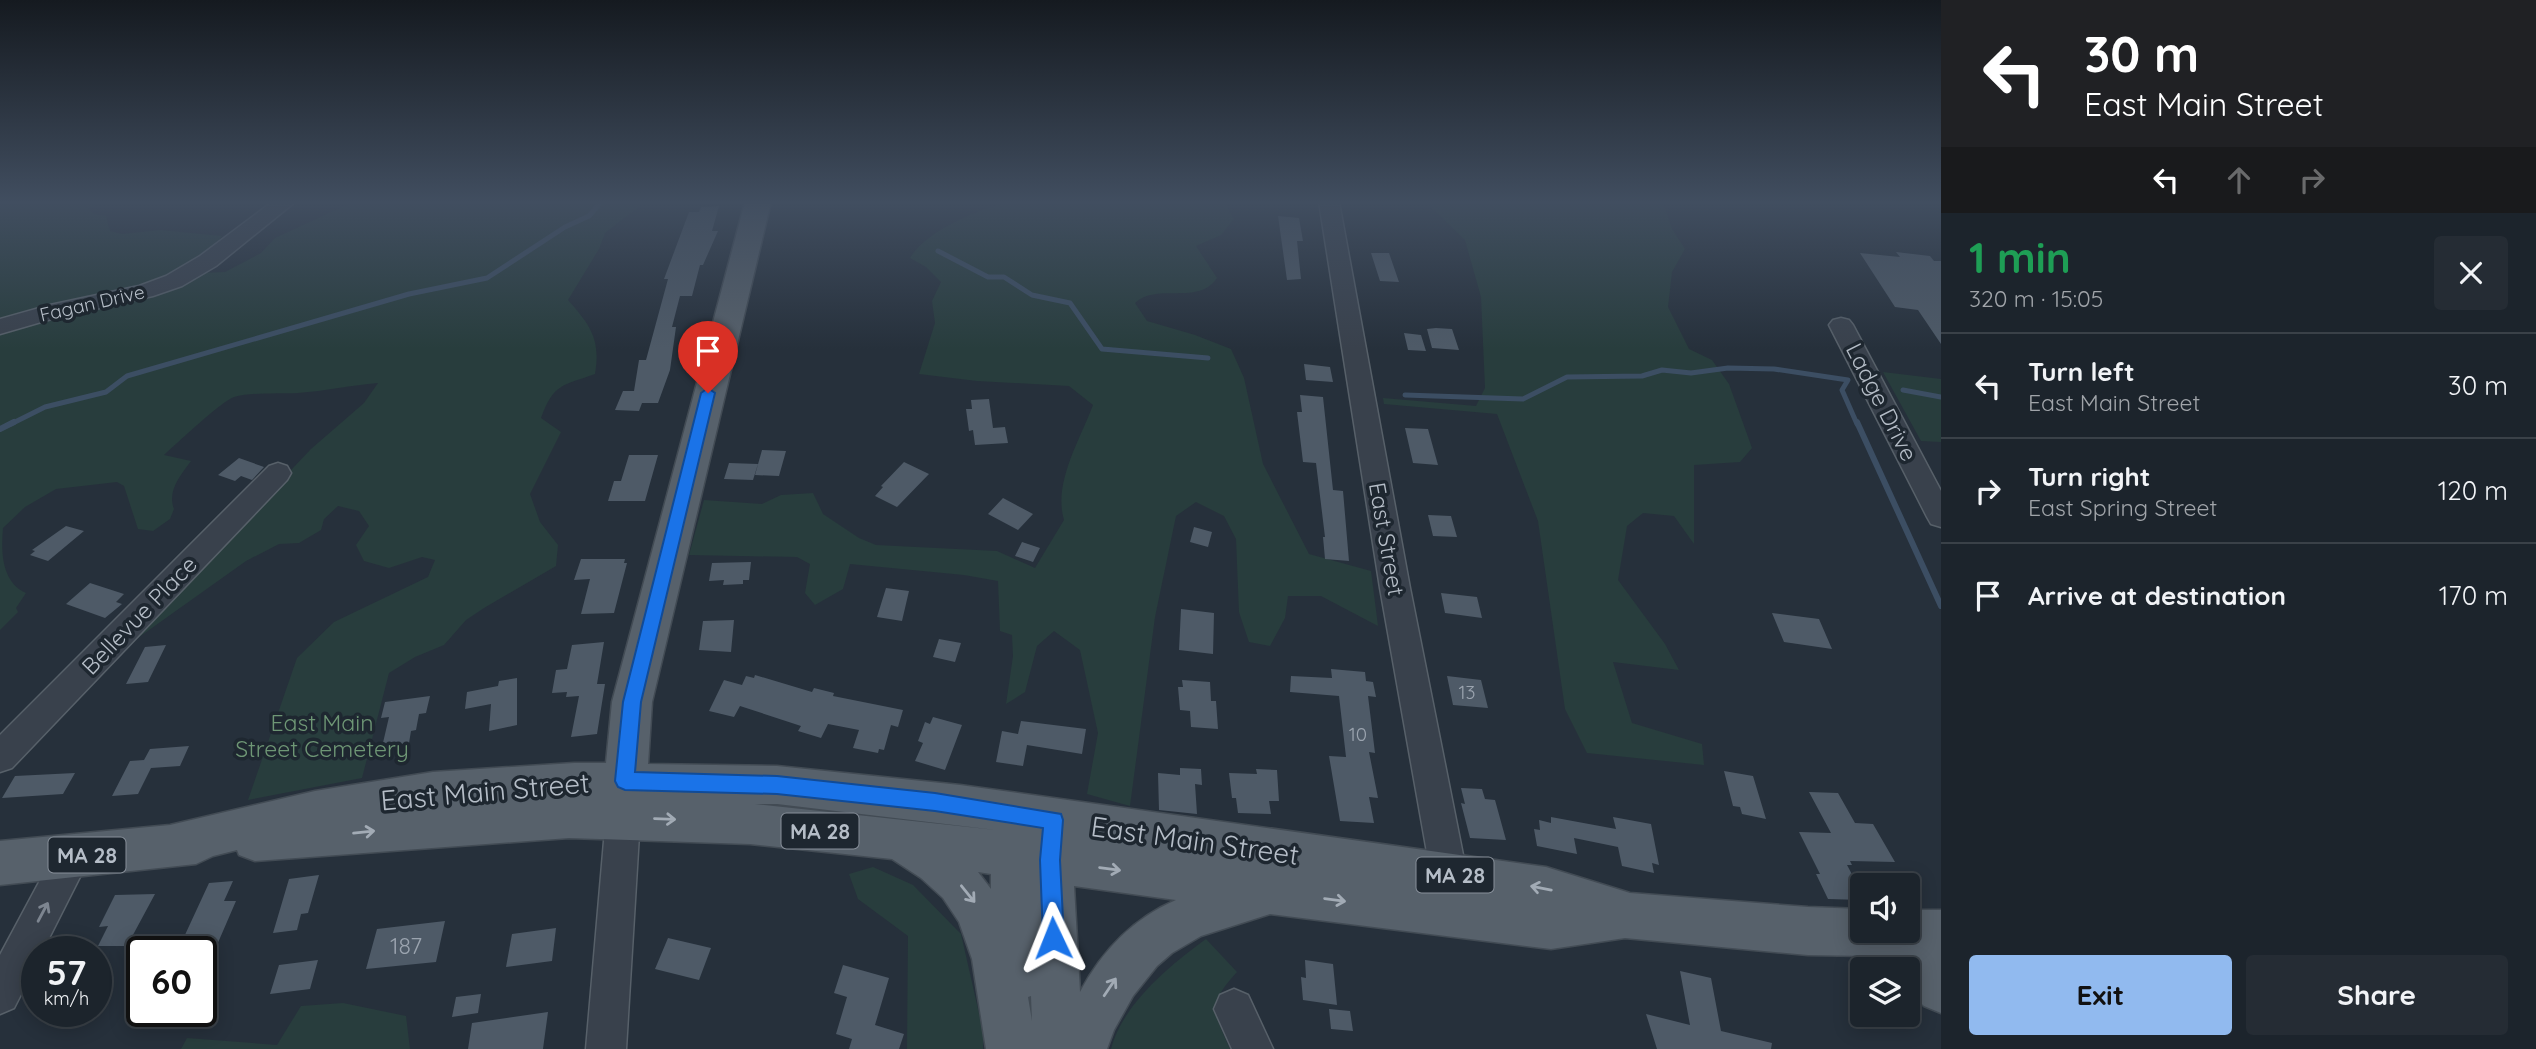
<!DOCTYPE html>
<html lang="en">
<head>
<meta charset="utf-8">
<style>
	body { margin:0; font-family:Quicksand,sans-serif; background:#252c34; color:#f1f3f6; height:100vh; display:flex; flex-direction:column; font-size:26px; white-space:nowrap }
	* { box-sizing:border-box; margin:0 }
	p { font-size:23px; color:#a0a4a9 }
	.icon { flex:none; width:38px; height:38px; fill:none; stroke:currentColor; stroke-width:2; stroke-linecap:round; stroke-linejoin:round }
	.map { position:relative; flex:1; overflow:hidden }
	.drawer { display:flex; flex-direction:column; background:#1c242c; width:595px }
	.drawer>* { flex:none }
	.hud { background:#202124; color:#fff; overflow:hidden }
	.fabs { position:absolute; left:1850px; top:873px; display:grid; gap:14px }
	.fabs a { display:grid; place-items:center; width:70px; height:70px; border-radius:7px; background:#1c242c; box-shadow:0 4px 18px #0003,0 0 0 2px #3a4148; font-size:35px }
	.speed { position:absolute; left:21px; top:936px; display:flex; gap:14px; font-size:35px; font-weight:700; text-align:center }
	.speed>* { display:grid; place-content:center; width:91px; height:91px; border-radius:50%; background:#1c242c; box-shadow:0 4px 18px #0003,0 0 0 2px #3a4148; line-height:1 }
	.speed small { font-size:18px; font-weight:400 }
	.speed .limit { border:4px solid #111; border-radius:10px; background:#fff; color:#111 }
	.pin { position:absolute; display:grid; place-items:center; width:60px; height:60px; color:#fff; margin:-72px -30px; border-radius:50% 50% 50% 0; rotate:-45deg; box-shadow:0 0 7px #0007 }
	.pin .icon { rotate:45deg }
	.me { position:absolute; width:77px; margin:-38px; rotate:358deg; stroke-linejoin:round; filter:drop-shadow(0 0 5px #0008) }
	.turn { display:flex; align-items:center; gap:24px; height:147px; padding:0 28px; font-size:32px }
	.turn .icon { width:91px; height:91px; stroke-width:2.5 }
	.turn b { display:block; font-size:49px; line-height:60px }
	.lanes { display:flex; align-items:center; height:66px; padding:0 28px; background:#0003; justify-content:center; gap:35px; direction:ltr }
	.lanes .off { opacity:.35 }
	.round { display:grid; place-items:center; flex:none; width:74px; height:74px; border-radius:7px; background:#252c34 }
	.overview { display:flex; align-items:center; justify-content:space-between; height:119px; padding:0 28px }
	h1 { font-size:42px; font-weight:700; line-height:52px; color:#1e9e55 }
	.primary-button { display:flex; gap:14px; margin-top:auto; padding:14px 28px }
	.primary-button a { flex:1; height:80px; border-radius:7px; background:#91baef; color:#111; font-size:28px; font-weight:700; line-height:80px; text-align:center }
	.primary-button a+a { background:#252c34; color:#f1f3f6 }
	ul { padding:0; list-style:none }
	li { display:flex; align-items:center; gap:21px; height:105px; padding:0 28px; border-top:2px solid #3a4148 }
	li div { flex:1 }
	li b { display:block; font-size:26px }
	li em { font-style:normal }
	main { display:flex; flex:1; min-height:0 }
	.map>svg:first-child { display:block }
	.green { fill:#283d3d }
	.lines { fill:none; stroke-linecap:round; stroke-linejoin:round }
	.stream-far1 { stroke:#3c4e63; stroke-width:5 }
	.stream { stroke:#3c4e63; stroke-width:6 }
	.building { fill:#4e5a67 }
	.minor-casing { stroke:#576069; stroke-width:3 }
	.major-casing { stroke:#424b54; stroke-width:3 }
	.minor { fill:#39414c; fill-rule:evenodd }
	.major { fill:#57616b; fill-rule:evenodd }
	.oneway { stroke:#a2abb5 }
	.oneway2 { stroke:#7d8590 }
	.route { fill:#1a73e8; stroke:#114b97; stroke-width:2 }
	.labels { text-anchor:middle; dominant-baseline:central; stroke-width:7; stroke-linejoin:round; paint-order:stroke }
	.far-street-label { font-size:19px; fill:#b5bdc7; stroke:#1e2730 }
	.number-label { font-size:19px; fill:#9ba4af }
	.shield { fill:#1e2730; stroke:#88909a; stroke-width:2 }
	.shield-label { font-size:21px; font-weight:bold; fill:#b5bdc7 }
	.street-label { font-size:23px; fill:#b5bdc7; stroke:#1e2730 }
	.park-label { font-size:23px; fill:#6e9675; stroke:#1e2730 }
	.near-number-label { font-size:23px; fill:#9ba4af }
	.near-street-label { font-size:28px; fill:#b5bdc7; stroke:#1e2730 }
</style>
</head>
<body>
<main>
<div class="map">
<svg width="1941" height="1049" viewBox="0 0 1941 1049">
	<rect width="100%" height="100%" fill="#26303b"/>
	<path class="green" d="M0,202H99L89,209L94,214L106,216L110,231L122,234L160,230L222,236L216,244L189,262L201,273L225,272L261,253L275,238L353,202H645L605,233L599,249L568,300C590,325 601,339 595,374C562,386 554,383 541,418L561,432L530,494L540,522L558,545L556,566L484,608L466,620L444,645L415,657L389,673L362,778L248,800L297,658L334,622L428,577L435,560L422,557L389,568L364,561L356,545L369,526L359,511L338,506L324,519L321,530L299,543L279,544L246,561L121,650L311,449L364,403L378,383C352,385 325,391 298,393C279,394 251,392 234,397C223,400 175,445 164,455L191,461C180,476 167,491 174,509L170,519L153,531L138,529L124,486L117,482L56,489L25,507L3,528C1,551 1,582 26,593L16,608L18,612L0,630Z
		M1006,202H1224L1234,219L1221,235L1196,246L1217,278C1198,306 1158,282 1135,303L1147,321L1195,335L1231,349L1244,378L1263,464L1309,554L1371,571L1378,626L1321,596H1288L1285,618L1270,646L1249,642L1239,612L1236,539L1224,516L1196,502L1176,516L1155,617L1130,806L1087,794L1098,733L1080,650L1054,631L1037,646L1025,692L1006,704L1013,656L1012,635L1000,631L998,581L964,575L850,564L843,589L815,605L805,593L810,564L797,557L689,555L704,500L762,504L781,495L813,493L823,514L859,538L876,545L997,551L1035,568L1064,520C1053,483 1080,440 1093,405L1069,386L977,381L919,374L935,323L932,301L941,282L926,267L910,258C927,230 976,211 1006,202Z
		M1426,202H1663L1672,229L1685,249L1672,272L1668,307L1689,349L1712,360L1729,384L1752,448L1740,462L1694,465V544L1674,516L1643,513L1627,526L1618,580L1665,644L1679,670L1613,662L1632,723L1702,744L1704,765L1587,753L1565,709L1538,521L1497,414L1384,404L1383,398L1476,406L1485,388L1481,297L1465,240Z
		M1883,372L1941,379V442L1921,441Z
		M873,867L913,885L961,934L983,1031V1049H907L908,936L858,899L849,874Z
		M1206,939L1237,972C1207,1005 1213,1010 1230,1049H1111C1122,1005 1170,965 1206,939Z
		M343,1003L406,1016L410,1049H181L187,1038L277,1045L301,1006Z"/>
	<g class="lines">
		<path class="stream-far1" d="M938,251L988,277H1004L1032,295L1070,303L1102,349L1208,358
			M1903,390L1941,397
			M1405,395L1523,399L1567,377L1642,376L1662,370L1691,373L1728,368L1774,369L1848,380L1842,390L1857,424
			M11,424L45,407L106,392L127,376L409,294L487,278L565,227L589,216L601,202"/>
		<path class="stream" d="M1857,422L1941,606
			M0,429L14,422"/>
	</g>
	<path class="building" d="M719,206L712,231H718L703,265H700L692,296H680L672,327H676L670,370L658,403H642L639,411L615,410L623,391H634L639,360H646L668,279H664L689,212H699L701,207Z
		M1278,216L1299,218L1303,241H1297L1301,279L1287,280Z
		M1896,252L1930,256L1934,261H1941V344L1918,310L1895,307L1860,253L1900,257Z
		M1371,253H1389L1399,282L1380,281Z
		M1436,328L1452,329L1459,350L1432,348L1427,329Z
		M1404,333L1421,335L1426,351L1408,350Z
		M1304,364L1330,367L1333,382L1306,380Z
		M1300,395L1323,397L1333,490L1343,491L1349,561L1325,559L1323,537H1325L1316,463L1303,462L1297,412H1302Z
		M989,399L993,428L1005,427L1008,443L975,445L973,430L969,431L966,409H972L971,400Z
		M1405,428L1428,429L1438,465L1413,463Z
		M762,450L786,451L779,476L755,475Z
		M629,455H658L645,501H608L614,481H621Z
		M239,458L264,467L252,480L241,476L235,481L218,475Z
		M904,462L929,474L897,507L875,496L883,487L881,486Z
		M729,463L758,464L753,480L724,479Z
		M1003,498L1033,514L1018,530L988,514Z
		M1428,515L1451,516L1457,537L1433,536Z
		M66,526L84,531L48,561L30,555L35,551L32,550Z
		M1194,527L1212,532L1208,547L1190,542Z
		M1022,542L1040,548L1033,562L1015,556Z
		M581,559H625L624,563H627L614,613L581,614L590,579L574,580Z
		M751,562L749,580H743V584L723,585L724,580L709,581L712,563Z
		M90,583L124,594L116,602L122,604L105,618L66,604Z
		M886,588L909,591L902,621L877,617Z
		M1441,593L1477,597L1482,618L1445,613Z
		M1181,609L1214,613L1213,654L1179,650Z
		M1772,613L1819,619L1832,649L1784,642Z
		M734,620L731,652L699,650L703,621Z
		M939,639L961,643L955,662L933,657Z
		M604,642L597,684H605L597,734L571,737L579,696L566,697L567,692L552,693L556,670L567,669L572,645Z
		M166,645L148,682L126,684L145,647Z
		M1331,669L1365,672L1366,681L1373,682L1376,697L1368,696L1375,753L1369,752L1378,798L1369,797L1374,823L1340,821L1329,756L1346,757L1339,696L1290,692L1291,676L1332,678Z
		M755,675L812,692L814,688L834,693L833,696L903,710L898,727L891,725L884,750L879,749L878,753L853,748L859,730L828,724L821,738L798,731L801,726L740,706L734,717L709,711L724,680L742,685L746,676L754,678Z
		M1447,676L1481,680L1488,708L1453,705Z
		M517,678V725L489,731L491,704L465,709L467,692L498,686L499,681Z
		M1182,680L1210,682L1211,701H1216L1218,729L1191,727L1190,711L1180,710L1178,687H1183Z
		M430,696L426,713L419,714L416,730L411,731L409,743L382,747L389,717L381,718L385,702Z
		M933,717L962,725L945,770L915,761L923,743L918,741L925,722L930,724Z
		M1021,721L1086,729L1082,754L1027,745L1023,766L996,762L1002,731L1018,734Z
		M189,746L180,766L151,768L138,794L112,796L130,761L144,760L150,749Z
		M1180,768L1201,769L1202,785L1195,784L1197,814L1159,810L1158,773L1180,775Z
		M1256,769L1277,770L1279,801H1269L1271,814L1238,813L1236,798H1232L1229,773L1257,774Z
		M1724,771L1753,776L1766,819L1742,814L1740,807L1733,806Z
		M75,773L63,794L2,798L15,776Z
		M1461,788L1482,789L1485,799L1495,800L1506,840L1470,838L1461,803L1465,804Z
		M1809,792L1838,793L1855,823L1873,824L1895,862L1850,861L1852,865H1847L1862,893V900L1828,899L1816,874H1820L1799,832L1831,833Z
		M1551,817L1616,829L1613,817L1651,824L1659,865L1652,863L1654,873L1622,866L1618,847L1574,838L1577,854L1537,846L1534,829L1540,830L1539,820L1551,823Z
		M319,875L308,913L301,914L297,930L273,933L289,879Z
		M233,881L224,901H236L201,982V952H188L195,936L184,937L209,883Z
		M155,894L127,946H98L108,926L99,927L115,895Z
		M445,921L436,962L366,969L377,929Z
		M556,928L552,961L506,967L512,934Z
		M668,938L711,948L699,980L655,969Z
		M318,960L310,989L270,994L279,965Z
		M1305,960L1333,964L1337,1005L1303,1000L1301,977L1306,978Z
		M843,965L889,978L875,1025L904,1034L899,1049H849L852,1039L836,1034L847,997L834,993Z
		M1680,971L1711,978L1721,1031L1772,1043L1771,1049H1657L1646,1014L1690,1025Z
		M481,994L478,1013L452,1017L456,997Z
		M1329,1009L1350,1011L1353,1031L1331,1029Z
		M548,1012L543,1049H468L472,1023Z"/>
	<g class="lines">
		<defs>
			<path id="minor" d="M272,202H295L216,266L182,286L153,296L55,318L0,334V319L50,305L139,286L166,276L200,256Z
				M1319,202H1339L1410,588L1467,875L1462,887L1449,893L1436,887L1431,875L1380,588Z
				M1841,318L1849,320L1853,325L1941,491V527L1931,524L1927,517L1829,325L1833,320Z
				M278,463L287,466L291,473L287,480L12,768L0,772V735L269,466Z
				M623,802L635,807L640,818L626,1049H586L606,818L611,807Z
				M72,840L85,845L90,857L42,952H37V963L14,1008L0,1014V955L59,845Z
				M1234,989L1248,995L1273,1049H1232L1214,1009L1220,995Z"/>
			<path id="major" d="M745,202H771L652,702L648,764L777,766L960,785L1546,867L1630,893L1808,907L1862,909V931H1908V910H1941V1013L1924,1006L1908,991V970H1884L1869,956L1808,955L1625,938L1551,949L1270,914L1201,936L1172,953L1157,966L1133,996L1114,1030L1107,1049H986L972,959L959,922L943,898L921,878L892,859L750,844L569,838L255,861L239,855L237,850L213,856L196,864L0,885V841L170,825L315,791L433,772L574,763H606L612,702ZM755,804H777L996,830ZM978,872L991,874V889ZM1074,886L1176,900C1132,919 1102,951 1080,992ZM1031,996L1032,1021L1028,997Z"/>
		</defs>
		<use href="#minor" class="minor-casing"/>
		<use href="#major" class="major-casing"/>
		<use href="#minor" class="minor"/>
		<use href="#major" class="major"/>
	</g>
	<defs><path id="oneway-shaft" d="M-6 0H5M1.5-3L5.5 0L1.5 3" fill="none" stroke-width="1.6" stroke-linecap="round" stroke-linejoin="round" transform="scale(1.75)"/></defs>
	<g class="oneway">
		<use href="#oneway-shaft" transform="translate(665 819) rotate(2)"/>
		<use href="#oneway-shaft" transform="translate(364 832) rotate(-6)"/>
		<use href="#oneway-shaft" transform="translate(1110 869) rotate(8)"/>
		<use href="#oneway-shaft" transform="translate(1541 888) rotate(-169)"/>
		<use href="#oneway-shaft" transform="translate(968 894) rotate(51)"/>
		<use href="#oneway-shaft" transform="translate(1335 900) rotate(8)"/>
		<use href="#oneway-shaft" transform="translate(1110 987) rotate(-56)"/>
	</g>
	<use class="oneway2" href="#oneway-shaft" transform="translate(43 912) rotate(-62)"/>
	<linearGradient id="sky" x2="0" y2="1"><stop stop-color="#151a20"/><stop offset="0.58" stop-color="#414e60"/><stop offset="1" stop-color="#414e60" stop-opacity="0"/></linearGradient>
	<rect width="1941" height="349" fill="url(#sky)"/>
	<path class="route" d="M708,388L715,393L641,702L635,772L777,776L935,793L1061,814L1063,820L1060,860L1064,938L1061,946L1053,949L1046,946L1043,938L1040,860L1043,828L935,811L777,794L625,790L618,787L615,781L623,702L701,393Z"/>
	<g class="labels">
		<g class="far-street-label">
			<text transform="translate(92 303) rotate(-13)">Fagan Drive</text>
		</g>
		<g class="number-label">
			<text x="1467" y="692">13</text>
			<text x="1358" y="734">10</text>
		</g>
		<g class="shield">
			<rect x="781.5" y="813.5" width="77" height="35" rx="5"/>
			<rect x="48.5" y="837.5" width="77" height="35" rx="5"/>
			<rect x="1416.5" y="857.5" width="77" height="35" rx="5"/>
		</g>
		<g class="shield-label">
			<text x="820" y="831">MA 28</text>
			<text x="87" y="855">MA 28</text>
			<text x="1455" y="875">MA 28</text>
		</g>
		<g class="street-label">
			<text transform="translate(1882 402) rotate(63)">Ladge Drive</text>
			<text transform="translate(1387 539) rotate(80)">East Street</text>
			<text transform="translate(139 615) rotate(-46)">Bellevue Place</text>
		</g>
		<g class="park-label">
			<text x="322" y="722">East Main<tspan x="322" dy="26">Street Cemetery</tspan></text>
		</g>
		<g class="near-number-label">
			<text x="406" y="945">187</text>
		</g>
		<g class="near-street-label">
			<text transform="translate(485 791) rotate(-5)">East Main Street</text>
			<text transform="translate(1195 840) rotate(8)">East Main Street</text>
		</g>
	</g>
</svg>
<div class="fabs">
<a><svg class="icon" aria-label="sound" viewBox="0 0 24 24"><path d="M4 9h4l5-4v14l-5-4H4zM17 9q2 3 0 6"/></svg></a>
<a><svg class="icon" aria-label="layers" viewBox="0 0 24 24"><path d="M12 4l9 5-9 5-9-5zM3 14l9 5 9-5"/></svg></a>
</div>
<div class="speed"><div>57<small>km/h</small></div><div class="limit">60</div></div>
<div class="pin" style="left:708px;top:393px;background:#d93025"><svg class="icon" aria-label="arrive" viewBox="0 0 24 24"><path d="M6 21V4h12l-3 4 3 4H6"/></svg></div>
<svg class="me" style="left:1053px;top:938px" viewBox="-20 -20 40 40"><path d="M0-17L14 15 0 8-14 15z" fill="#1a73e8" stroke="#fff" stroke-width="4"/></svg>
</div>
<section class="drawer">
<div class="hud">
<div class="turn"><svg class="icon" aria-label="left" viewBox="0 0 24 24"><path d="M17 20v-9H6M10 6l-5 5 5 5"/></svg><div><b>30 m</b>East Main Street</div></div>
<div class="lanes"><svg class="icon" aria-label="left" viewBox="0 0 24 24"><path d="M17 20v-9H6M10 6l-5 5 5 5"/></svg><svg class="icon off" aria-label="ahead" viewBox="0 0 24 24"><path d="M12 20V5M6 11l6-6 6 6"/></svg><svg class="icon off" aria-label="right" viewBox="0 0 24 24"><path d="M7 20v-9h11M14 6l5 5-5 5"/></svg></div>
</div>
<div class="overview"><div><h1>1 min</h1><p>320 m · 15:05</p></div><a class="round"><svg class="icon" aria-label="close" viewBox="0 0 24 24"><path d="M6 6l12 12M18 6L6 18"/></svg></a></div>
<ul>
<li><svg class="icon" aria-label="left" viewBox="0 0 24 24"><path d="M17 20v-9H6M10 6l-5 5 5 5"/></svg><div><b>Turn left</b><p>East Main Street</p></div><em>30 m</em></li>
<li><svg class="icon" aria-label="right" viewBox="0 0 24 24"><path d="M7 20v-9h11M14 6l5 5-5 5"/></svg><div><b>Turn right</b><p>East Spring Street</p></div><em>120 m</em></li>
<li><svg class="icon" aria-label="arrive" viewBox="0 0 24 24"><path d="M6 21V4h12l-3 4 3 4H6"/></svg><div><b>Arrive at destination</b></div><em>170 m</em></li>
</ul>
<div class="primary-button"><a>Exit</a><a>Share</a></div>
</section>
</main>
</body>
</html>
